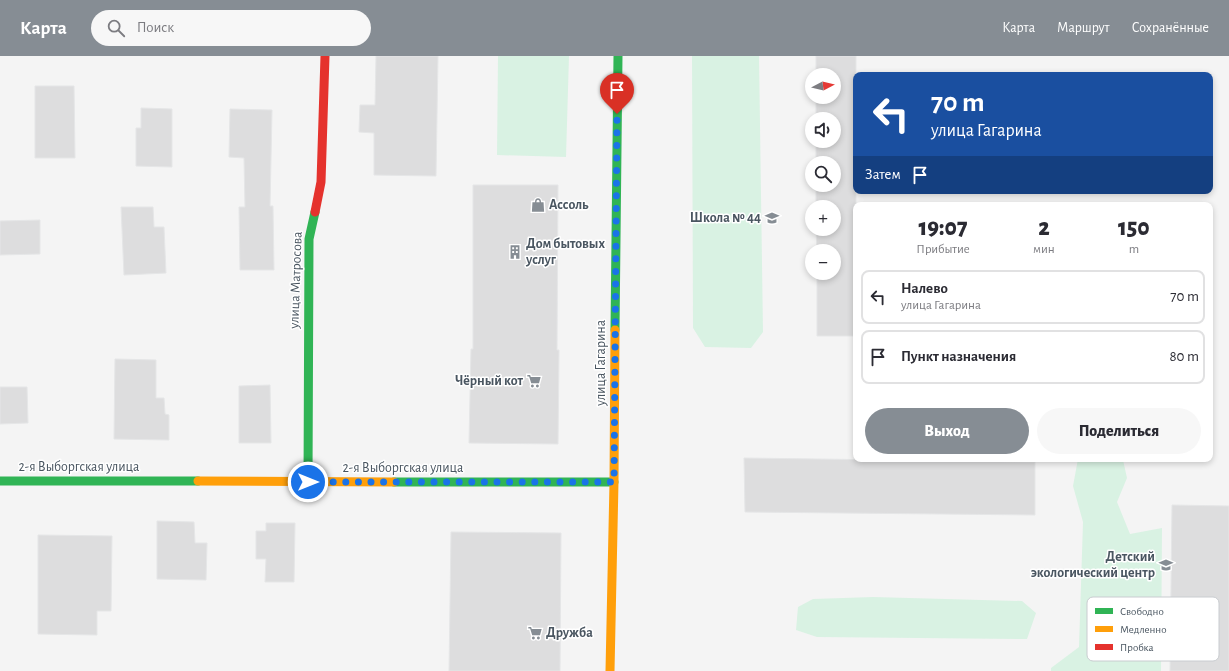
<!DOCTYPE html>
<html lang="ru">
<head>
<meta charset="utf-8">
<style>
	body { margin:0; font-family:"Alegreya Sans",sans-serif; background:#f7f7f7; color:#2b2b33; height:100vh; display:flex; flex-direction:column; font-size:15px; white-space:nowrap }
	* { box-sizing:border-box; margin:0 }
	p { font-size:13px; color:#7c7c81 }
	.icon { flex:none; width:22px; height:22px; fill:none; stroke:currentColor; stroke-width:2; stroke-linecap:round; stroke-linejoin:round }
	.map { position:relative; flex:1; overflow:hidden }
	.side { position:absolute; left:853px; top:146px; width:360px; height:260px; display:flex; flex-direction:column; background:#fff; border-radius:8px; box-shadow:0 2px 6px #0003 }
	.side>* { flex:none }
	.guide { position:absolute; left:853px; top:16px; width:360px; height:122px; border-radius:8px; box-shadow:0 2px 6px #0003; background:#1a4fa0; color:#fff; overflow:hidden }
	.needle { width:26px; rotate:83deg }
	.controls { position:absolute; left:805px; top:12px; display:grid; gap:8px }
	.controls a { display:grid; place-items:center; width:36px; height:36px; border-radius:50%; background:#fff; box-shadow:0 2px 6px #0003; font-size:20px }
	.pin { position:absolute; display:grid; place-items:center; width:34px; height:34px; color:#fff; margin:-41px -17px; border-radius:50% 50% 50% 0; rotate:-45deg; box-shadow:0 0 4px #0007 }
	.pin .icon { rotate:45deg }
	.me { position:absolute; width:44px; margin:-22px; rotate:90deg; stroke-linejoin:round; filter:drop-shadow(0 0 3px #0008) }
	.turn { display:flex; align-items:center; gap:14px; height:84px; padding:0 12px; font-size:18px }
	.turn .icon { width:52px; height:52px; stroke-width:2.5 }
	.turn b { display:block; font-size:28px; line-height:34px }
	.then { display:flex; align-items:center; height:38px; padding:0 12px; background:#0003; gap:8px; font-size:15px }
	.eta { display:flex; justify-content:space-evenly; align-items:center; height:68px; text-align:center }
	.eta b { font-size:24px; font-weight:800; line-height:28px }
	.primary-button { display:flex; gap:8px; margin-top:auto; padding:8px 12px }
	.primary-button a { flex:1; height:46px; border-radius:24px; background:#868d94; color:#fff; font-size:16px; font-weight:800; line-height:46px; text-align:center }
	.primary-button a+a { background:#f7f7f7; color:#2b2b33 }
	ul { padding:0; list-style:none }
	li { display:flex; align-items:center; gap:12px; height:54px; margin:0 8px 6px; padding:0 4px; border:2px solid #e1e1e2; border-radius:8px }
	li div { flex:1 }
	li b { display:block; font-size:15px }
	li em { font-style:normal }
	header { display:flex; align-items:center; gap:24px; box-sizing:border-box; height:56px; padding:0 20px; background:#868d94; color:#fff }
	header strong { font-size:19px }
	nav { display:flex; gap:22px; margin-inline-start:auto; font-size:14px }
	.search { width:280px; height:36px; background:#f7f7f7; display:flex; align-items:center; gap:10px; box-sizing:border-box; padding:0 14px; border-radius:22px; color:#7c7c81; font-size:15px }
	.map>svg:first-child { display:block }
	.green { fill:#d9f2e3 }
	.building { fill:#ddddde; stroke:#e5e6e7 }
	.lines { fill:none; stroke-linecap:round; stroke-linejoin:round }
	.fast { stroke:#30b455; stroke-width:9 }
	.slow { stroke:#ff9f0a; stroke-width:9 }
	.jam { stroke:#e5322d; stroke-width:9 }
	.route { stroke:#1a73e8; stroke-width:7; stroke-dasharray:0 12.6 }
	.labels { text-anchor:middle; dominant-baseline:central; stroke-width:3; stroke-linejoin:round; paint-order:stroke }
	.poi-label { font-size:14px; font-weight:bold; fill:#4a5661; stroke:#fff; text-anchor:start }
	.street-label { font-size:14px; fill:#4a5661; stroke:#fff }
	.key { fill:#fff; stroke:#c9ccd0; stroke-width:1 }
	.key-label { font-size:11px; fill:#4a5661 }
</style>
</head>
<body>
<header>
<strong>Карта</strong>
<div class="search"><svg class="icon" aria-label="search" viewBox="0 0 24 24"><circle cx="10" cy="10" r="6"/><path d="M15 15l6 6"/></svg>Поиск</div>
<nav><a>Карта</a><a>Маршрут</a><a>Сохранённые</a></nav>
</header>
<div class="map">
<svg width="1229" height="615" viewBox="0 0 1229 615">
	<rect width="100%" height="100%" fill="#f4f4f4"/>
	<path class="green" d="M498,0H569L566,101L497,99Z
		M692,0H759L763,276L751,292L705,291L693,272Z
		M1078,403H1124L1123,404L1127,422L1117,446L1130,478L1162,472L1161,615H1051V612L1079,591L1083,466L1073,430Z
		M873,541L1022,545L1036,557L1027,583L817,581L796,574L798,551L813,543Z"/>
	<path class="building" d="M376,0H438L436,120L374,119V77L359,76L360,49H375Z
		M816,0H856V280H817V217H834V195H817L816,173H834V151H816V129H834V107H816V85H834V63H816V41H834V19H816Z
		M35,30H74L75,102H35Z
		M141,52L172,53V111L136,110V72H141Z
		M230,53L272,54L270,150H273L274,214H240L239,151H245L244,102L229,101Z
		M473,129H558L557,294H559L558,388L469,387L471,293H473Z
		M121,151H153L154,171H164L166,217L124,219Z
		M40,164V198L0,199V165Z
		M115,303L156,304V342H164L165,358L169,359V384L114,383Z
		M270,329L271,387H239V330Z
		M0,331H27L28,367L0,368Z
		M744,402L1035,406V459L745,456Z
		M1172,449L1229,450V615H1170Z
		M157,465L194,466L195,487H207L206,524L157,523Z
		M266,467H295L294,526H265L266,503H256V475H266Z
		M451,476L561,477L560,615H449Z
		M38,479L112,480L111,555H97V579L38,578Z"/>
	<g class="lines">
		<path class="fast" d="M615,274L618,0
			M0,425H198
			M308,426L309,183L315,156
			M394,426H614"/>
		<path class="slow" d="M198,425L394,426
			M610,615L614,426L615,274"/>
		<path class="jam" d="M315,156L321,126L325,0"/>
	</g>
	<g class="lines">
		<path class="route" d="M308,426H614L617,58"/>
	</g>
	<defs>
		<symbol id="shop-bare" viewBox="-9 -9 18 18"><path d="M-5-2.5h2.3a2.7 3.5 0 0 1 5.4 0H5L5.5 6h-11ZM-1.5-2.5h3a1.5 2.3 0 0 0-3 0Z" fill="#868d94" stroke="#fff" stroke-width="2.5" paint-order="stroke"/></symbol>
		<symbol id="school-bare" viewBox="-9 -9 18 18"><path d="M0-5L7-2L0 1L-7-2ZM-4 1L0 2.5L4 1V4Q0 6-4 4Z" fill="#868d94" stroke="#fff" stroke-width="2.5" paint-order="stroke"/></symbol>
		<symbol id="building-bare" viewBox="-9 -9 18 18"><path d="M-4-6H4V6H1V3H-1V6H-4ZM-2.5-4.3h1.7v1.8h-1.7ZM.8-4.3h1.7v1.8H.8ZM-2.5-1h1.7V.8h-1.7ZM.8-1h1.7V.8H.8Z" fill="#868d94" stroke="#fff" stroke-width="2.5" paint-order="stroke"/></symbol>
		<symbol id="supermarket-bare" viewBox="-9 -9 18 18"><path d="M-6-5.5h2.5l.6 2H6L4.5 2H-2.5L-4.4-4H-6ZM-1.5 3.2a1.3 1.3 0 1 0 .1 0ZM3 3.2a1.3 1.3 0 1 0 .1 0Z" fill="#868d94" stroke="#fff" stroke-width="2.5" paint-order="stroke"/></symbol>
	</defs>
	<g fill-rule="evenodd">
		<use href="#shop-bare" x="528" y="139" width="20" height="20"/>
		<use href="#school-bare" x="762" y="152" width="20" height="20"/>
		<use href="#building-bare" x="505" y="186" width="20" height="20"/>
		<use href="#supermarket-bare" x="524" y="315" width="20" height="20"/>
		<use href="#school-bare" x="1156" y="499" width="20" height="20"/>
		<use href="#supermarket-bare" x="525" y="567" width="20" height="20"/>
	</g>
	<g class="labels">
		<g class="poi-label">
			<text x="549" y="149">Ассоль</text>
			<text x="761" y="162" text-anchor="end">Школа № 44</text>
			<text x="526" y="188">Дом бытовых<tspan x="526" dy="16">услуг</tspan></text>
			<text x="523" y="325" text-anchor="end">Чёрный кот</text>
			<text x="1155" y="501" text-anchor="end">Детский<tspan x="1155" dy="16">экологический центр</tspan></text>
			<text x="546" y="577">Дружба</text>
		</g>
		<g class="street-label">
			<text transform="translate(296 224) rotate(-88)">улица Матросова</text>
			<text transform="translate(601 307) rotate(-90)">улица Гагарина</text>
			<text x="79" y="411">2-я Выборгская улица</text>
			<text x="403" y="412">2-я Выборгская улица</text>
		</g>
	</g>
	<rect x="1087" y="541" width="132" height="64" rx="6" class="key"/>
	<rect x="1095" y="552" width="18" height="6" fill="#30b455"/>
	<rect x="1095" y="570" width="18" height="6" fill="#ff9f0a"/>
	<rect x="1095" y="588" width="18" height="6" fill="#e5322d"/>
	<g class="key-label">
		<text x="1120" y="559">Свободно</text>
		<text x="1120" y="577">Медленно</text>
		<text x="1120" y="595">Пробка</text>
	</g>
</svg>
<div class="controls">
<a><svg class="needle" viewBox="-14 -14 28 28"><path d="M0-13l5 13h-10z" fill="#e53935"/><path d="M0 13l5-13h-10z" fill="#7c7c81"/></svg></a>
<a><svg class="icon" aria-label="sound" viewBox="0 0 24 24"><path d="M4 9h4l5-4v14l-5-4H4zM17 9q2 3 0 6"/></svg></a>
<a><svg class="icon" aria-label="search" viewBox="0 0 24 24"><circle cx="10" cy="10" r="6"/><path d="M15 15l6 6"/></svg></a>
<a>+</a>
<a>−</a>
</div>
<div class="pin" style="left:617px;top:58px;background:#d93025"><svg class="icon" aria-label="arrive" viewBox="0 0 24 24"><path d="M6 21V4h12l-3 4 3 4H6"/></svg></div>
<svg class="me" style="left:308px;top:426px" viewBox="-20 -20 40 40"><circle r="17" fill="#1a73e8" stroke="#fff" stroke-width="3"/><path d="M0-11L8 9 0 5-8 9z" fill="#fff"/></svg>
<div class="guide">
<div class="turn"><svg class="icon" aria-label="left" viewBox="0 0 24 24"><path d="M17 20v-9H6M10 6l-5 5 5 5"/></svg><div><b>70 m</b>улица Гагарина</div></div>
<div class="then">Затем<svg class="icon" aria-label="arrive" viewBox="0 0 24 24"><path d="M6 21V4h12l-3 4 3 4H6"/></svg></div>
</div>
<section class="side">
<div class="eta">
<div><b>19:07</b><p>Прибытие</p></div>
<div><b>2</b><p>мин</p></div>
<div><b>150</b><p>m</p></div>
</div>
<ul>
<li><svg class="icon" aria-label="left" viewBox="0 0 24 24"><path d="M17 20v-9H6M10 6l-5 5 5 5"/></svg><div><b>Налево</b><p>улица Гагарина</p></div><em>70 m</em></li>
<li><svg class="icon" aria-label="arrive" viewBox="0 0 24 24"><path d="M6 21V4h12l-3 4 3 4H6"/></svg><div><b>Пункт назначения</b></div><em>80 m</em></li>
</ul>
<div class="primary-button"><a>Выход</a><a>Поделиться</a></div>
</section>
</div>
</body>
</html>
